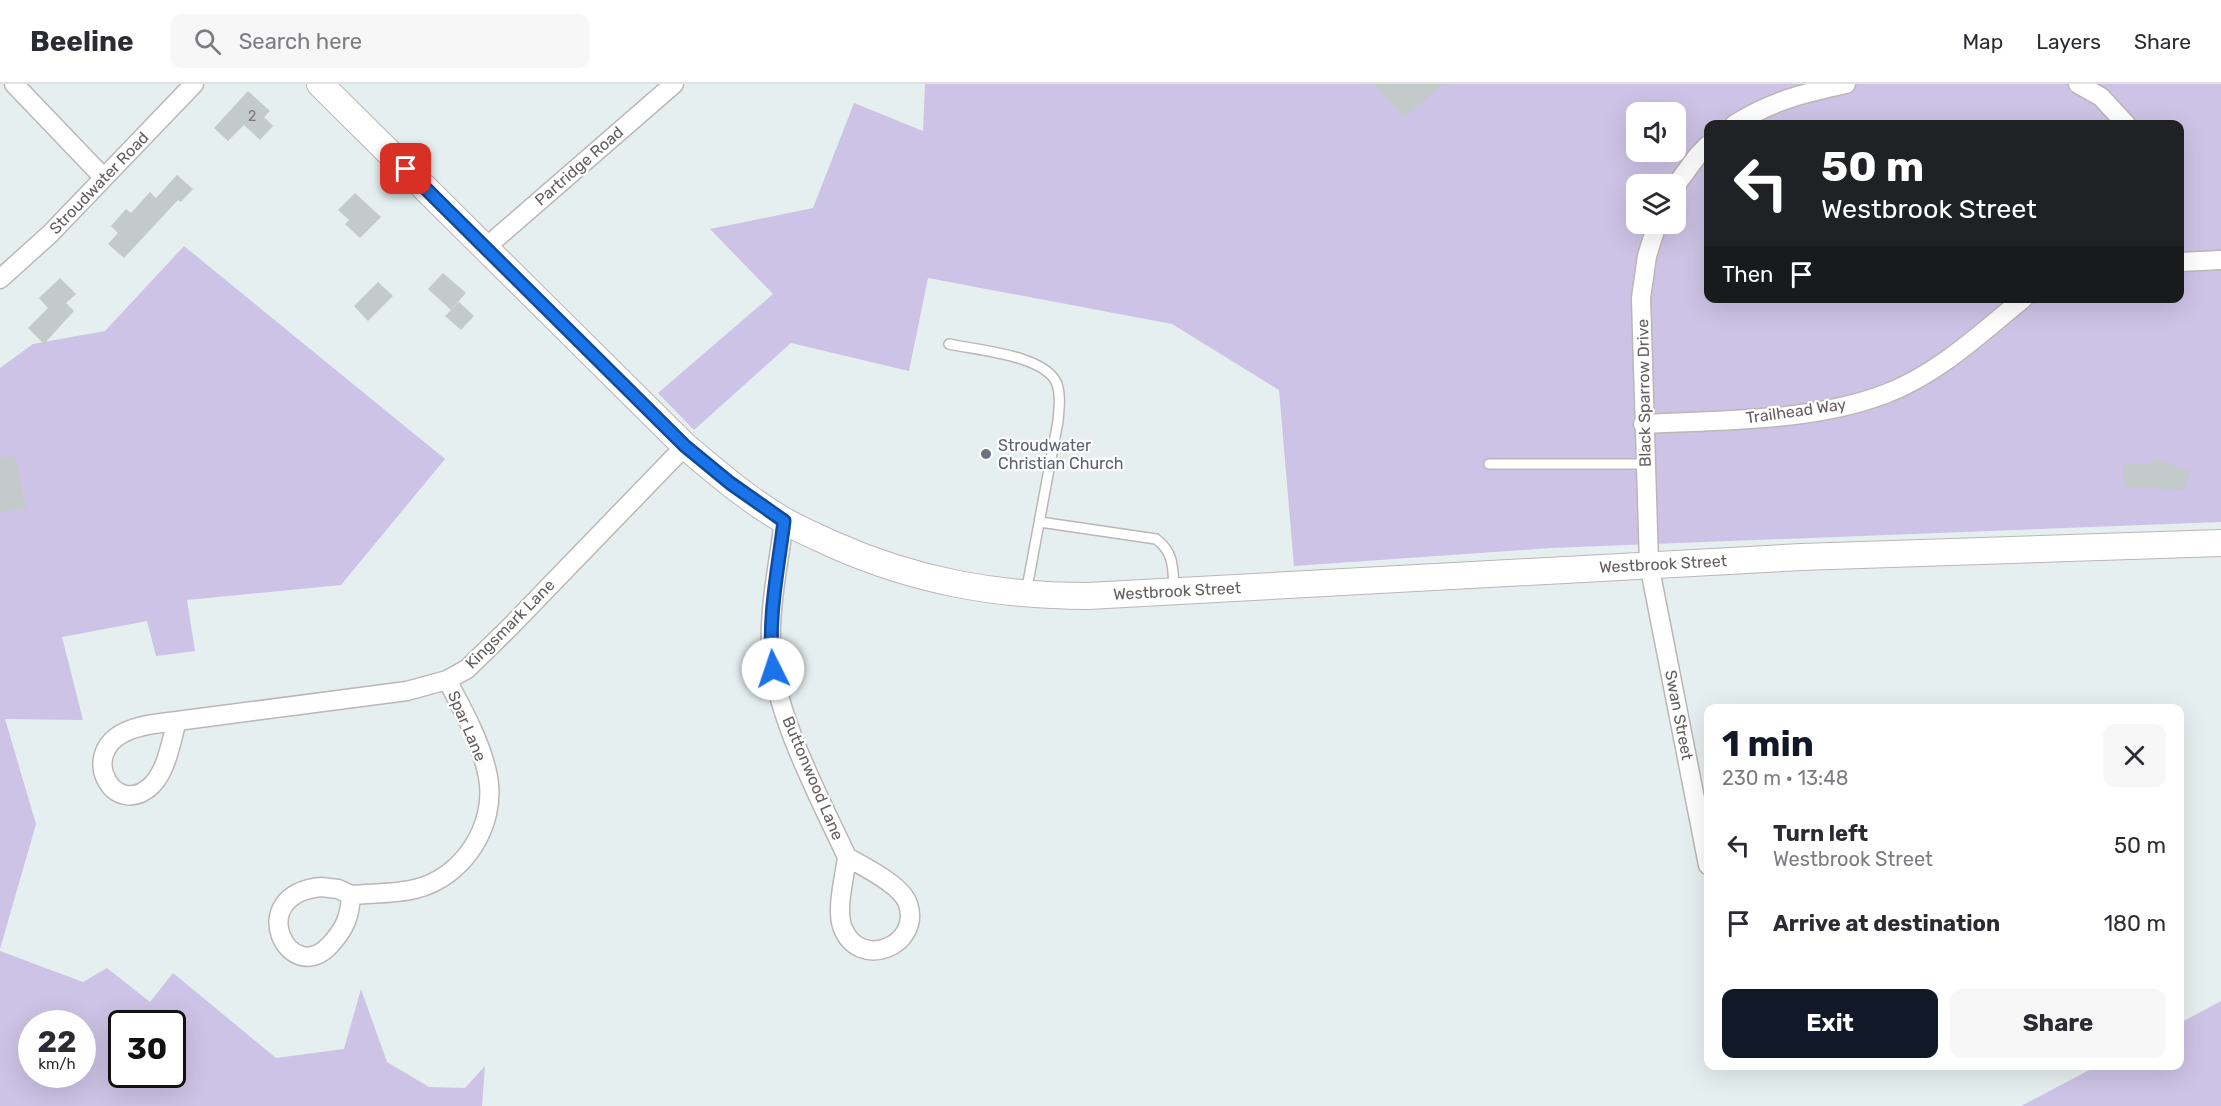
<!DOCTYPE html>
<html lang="en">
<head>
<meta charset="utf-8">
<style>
	body { margin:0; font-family:Rubik,sans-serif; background:#f7f7f7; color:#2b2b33; height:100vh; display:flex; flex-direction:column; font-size:22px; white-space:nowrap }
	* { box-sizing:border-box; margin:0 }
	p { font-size:20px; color:#7c7c81 }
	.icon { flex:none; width:33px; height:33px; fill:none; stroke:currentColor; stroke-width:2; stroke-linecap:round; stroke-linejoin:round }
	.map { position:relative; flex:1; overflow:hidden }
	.panel { position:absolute; left:1704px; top:620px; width:480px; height:366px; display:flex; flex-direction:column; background:#fff; border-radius:12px; box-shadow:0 6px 24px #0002 }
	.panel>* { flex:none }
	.top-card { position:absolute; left:1704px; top:36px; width:480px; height:183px; border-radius:12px; box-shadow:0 6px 24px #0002; background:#202124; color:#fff; overflow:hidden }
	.tools { position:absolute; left:1626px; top:18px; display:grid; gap:12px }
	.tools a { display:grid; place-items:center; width:60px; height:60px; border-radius:12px; background:#fff; box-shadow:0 6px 24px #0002; font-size:30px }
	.speed { position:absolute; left:18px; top:926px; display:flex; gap:12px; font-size:30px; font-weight:700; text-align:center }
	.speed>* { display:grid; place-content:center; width:78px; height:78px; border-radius:50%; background:#fff; box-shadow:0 6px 24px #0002; line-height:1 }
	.speed small { font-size:15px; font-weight:400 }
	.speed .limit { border:3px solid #111; border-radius:9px; background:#fff; color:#111 }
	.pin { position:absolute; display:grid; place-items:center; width:51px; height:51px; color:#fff; margin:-26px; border-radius:12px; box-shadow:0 3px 9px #0006 }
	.me { position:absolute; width:66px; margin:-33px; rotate:356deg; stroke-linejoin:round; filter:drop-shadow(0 0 4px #0008) }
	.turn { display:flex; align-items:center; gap:21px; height:126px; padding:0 18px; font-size:27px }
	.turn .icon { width:78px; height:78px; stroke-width:2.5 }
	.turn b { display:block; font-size:42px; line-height:51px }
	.then { display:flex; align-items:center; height:57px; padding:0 18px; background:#0003; gap:12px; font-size:22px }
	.round { display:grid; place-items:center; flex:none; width:63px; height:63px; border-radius:12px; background:#f7f7f7 }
	.summary { display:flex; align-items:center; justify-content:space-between; height:102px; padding:0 18px }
	h1 { font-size:36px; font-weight:700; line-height:45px; color:#111827 }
	.button { display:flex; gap:12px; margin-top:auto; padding:12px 18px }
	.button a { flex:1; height:69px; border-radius:12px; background:#111827; color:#fff; font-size:24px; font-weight:700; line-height:69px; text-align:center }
	.button a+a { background:#f7f7f7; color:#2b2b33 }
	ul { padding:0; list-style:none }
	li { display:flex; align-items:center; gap:18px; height:78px; padding:0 18px }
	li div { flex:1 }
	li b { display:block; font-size:22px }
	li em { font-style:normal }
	header { display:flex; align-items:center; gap:36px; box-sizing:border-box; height:84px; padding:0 30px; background:#fff; border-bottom:2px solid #e1e1e2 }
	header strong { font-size:28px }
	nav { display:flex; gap:33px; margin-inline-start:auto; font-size:21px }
	.search { width:420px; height:54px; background:#f7f7f7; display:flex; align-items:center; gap:15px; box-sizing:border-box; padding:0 21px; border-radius:12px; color:#7c7c81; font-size:22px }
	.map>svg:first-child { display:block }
	.green { fill:#ccc3e6; fill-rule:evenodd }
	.building { fill:#c2caca }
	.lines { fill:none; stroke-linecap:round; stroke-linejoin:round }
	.lane-casing { stroke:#bcb6b6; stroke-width:12 }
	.street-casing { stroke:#bcb6b6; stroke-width:21 }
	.secondary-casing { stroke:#bdb4b6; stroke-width:28 }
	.lane { stroke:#fff; stroke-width:9 }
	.street { stroke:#fff; stroke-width:18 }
	.secondary { stroke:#fff; stroke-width:26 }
	.route-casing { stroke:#114b97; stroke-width:15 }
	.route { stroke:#1a73e8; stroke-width:10 }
	.worship-dot { fill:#6b7280; stroke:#fff; stroke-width:2 }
	.labels { text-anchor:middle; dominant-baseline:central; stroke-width:4.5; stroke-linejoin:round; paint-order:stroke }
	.number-label { font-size:14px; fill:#7d787a }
	.street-label { font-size:16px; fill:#665d5f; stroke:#fff }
	.worship-label { font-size:16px; fill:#5b616d; stroke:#fff; text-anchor:start }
</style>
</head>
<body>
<header>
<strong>Beeline</strong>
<div class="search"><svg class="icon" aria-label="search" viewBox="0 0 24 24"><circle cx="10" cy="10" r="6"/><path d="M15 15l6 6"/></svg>Search here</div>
<nav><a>Map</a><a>Layers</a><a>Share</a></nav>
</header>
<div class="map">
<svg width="2221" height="1022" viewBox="0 0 2221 1022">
	<rect width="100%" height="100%" fill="#e6efef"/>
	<path class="green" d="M925,0H2221V438L1551,464L1294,482L1279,306L1172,240L928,194L909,287L791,259L694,346L658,309L773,210L710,145L813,124L854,19L923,47ZM1636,28H1676V68H1636ZM1708,40H2180V214H1708ZM1636,100H1676V140H1636Z
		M184,162L445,375L341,501L187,516L195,567L156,572L147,537L62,553L83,636L5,635L36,740L0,865V284L33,260L105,247Z
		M0,867L83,898L107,884L150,918L173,889L276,974L344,965L361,905L387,978L429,1003L465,1004L485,982L482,1022H0ZM32,939H82V990H32ZM122,939H172V990H122Z
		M2221,917V1022H2021L2099,981H2180V939Z"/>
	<path class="building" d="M1374,0H1443L1404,34Z
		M248,7L270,27L264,33L273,42L260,56L244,41L228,57L214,44Z
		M177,91L193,105L181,118L178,116L124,174L108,160L118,149L111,142L126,125L131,129L150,108L156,114Z
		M355,109L381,133L360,154L345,140L349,136L338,126Z
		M443,189L466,209L451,226L428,205Z
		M60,194L76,210L66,219L74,227L44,260L28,244L48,224L39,214Z
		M378,198L393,212L368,237L354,222Z
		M459,218L474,232L461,246L445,232Z
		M15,372L26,424L0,428V374Z
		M2152,373L2190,388L2184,406L2123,402V379L2152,380Z"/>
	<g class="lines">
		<defs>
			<path id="lane" d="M949,260C976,266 1046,271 1057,300C1061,312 1059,324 1058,337L1026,509
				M1489,380H1645
				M1040,438L1156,455C1174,468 1173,484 1174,506"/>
			<path id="street" d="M14,0L104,94
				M2078,0L2101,13L2126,40
				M1735,40C1772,17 1804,9 1846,0
				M1676,101L1698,71L1708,61
				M1657,140L1647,172L1641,214L1649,480L1708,781
				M485,164L674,0
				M2180,178L2221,176
				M0,195L50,150L194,0
				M1643,340C1720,336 1812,338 1885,310C1937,291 1981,249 2024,214
				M784,437C779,478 769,522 771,564C773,627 820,715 847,773
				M177,637L407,607L447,596L467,585L510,543L685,362
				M177,637C171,657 167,686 152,701C116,736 78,673 123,649C139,641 159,639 177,637Z
				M847,773C864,783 902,801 908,820C922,862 858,888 842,842C836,823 845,792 847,773Z
				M321,803L338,805L351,811C350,832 345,845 330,861C290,905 242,811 321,803Z
				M351,811C372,809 395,810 415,805C463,794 497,741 488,693C482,660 463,626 447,596"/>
			<path id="secondary" d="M320,0L685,362C716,388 747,415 783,436C798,445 815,452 832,460C915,497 997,512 1088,512L1801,473L2221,459"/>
		</defs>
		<use href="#lane" class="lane-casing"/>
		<use href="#street" class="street-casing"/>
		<use href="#secondary" class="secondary-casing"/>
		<use href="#lane" class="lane"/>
		<use href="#street" class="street"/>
		<use href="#secondary" class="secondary"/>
	</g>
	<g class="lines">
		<defs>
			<path id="route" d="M406,85L685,362L730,399L784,437C778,486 767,536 773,585"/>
		</defs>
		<use href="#route" class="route-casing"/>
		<use href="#route" class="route"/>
	</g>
	<circle class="worship-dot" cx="986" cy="370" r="6"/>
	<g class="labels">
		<g class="number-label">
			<text x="252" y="32">2</text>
		</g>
		<g class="street-label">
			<text transform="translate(579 82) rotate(-41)">Partridge Road</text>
			<text transform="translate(99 99) rotate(-46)">Stroudwater Road</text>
			<text transform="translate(1644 309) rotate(-91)">Black Sparrow Drive</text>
			<text transform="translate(1796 327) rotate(-8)">Trailhead Way</text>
			<text transform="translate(1663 480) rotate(-3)">Westbrook Street</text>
			<text transform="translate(1177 507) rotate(-3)">Westbrook Street</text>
			<text transform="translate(510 540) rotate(-45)">Kingsmark Lane</text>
			<text transform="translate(1679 631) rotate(79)">Swan Street</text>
			<text transform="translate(467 642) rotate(67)">Spar Lane</text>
			<text transform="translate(813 694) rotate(67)">Buttonwood Lane</text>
		</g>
		<g class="worship-label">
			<text x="998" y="361">Stroudwater<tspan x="998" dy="18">Christian Church</tspan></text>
		</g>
	</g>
</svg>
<div class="tools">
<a><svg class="icon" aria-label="sound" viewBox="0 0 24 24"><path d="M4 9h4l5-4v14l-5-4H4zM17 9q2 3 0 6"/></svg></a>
<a><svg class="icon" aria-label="layers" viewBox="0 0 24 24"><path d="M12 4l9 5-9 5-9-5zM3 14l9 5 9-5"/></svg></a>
</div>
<div class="speed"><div>22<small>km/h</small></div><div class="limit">30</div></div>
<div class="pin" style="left:406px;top:85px;background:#d93025"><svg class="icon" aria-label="arrive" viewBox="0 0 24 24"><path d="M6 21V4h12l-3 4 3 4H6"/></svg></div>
<svg class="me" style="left:773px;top:585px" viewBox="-20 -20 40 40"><circle r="19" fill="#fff"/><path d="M0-13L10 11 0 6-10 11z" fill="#1a73e8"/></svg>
<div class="top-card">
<div class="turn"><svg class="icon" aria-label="left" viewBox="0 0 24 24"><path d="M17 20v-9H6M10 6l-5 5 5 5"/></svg><div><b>50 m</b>Westbrook Street</div></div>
<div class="then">Then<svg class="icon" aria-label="arrive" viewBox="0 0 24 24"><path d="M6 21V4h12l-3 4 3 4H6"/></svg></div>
</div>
<section class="panel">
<div class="summary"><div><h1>1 min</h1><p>230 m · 13:48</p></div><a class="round"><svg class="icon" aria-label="close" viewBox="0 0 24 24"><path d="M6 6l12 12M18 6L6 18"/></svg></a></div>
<ul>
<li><svg class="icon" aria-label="left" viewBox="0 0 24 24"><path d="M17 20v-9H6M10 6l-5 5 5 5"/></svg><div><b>Turn left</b><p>Westbrook Street</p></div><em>50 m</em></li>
<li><svg class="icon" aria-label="arrive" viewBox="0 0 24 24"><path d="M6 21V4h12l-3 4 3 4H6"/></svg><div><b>Arrive at destination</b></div><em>180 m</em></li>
</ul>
<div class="button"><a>Exit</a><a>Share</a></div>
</section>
</div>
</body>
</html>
